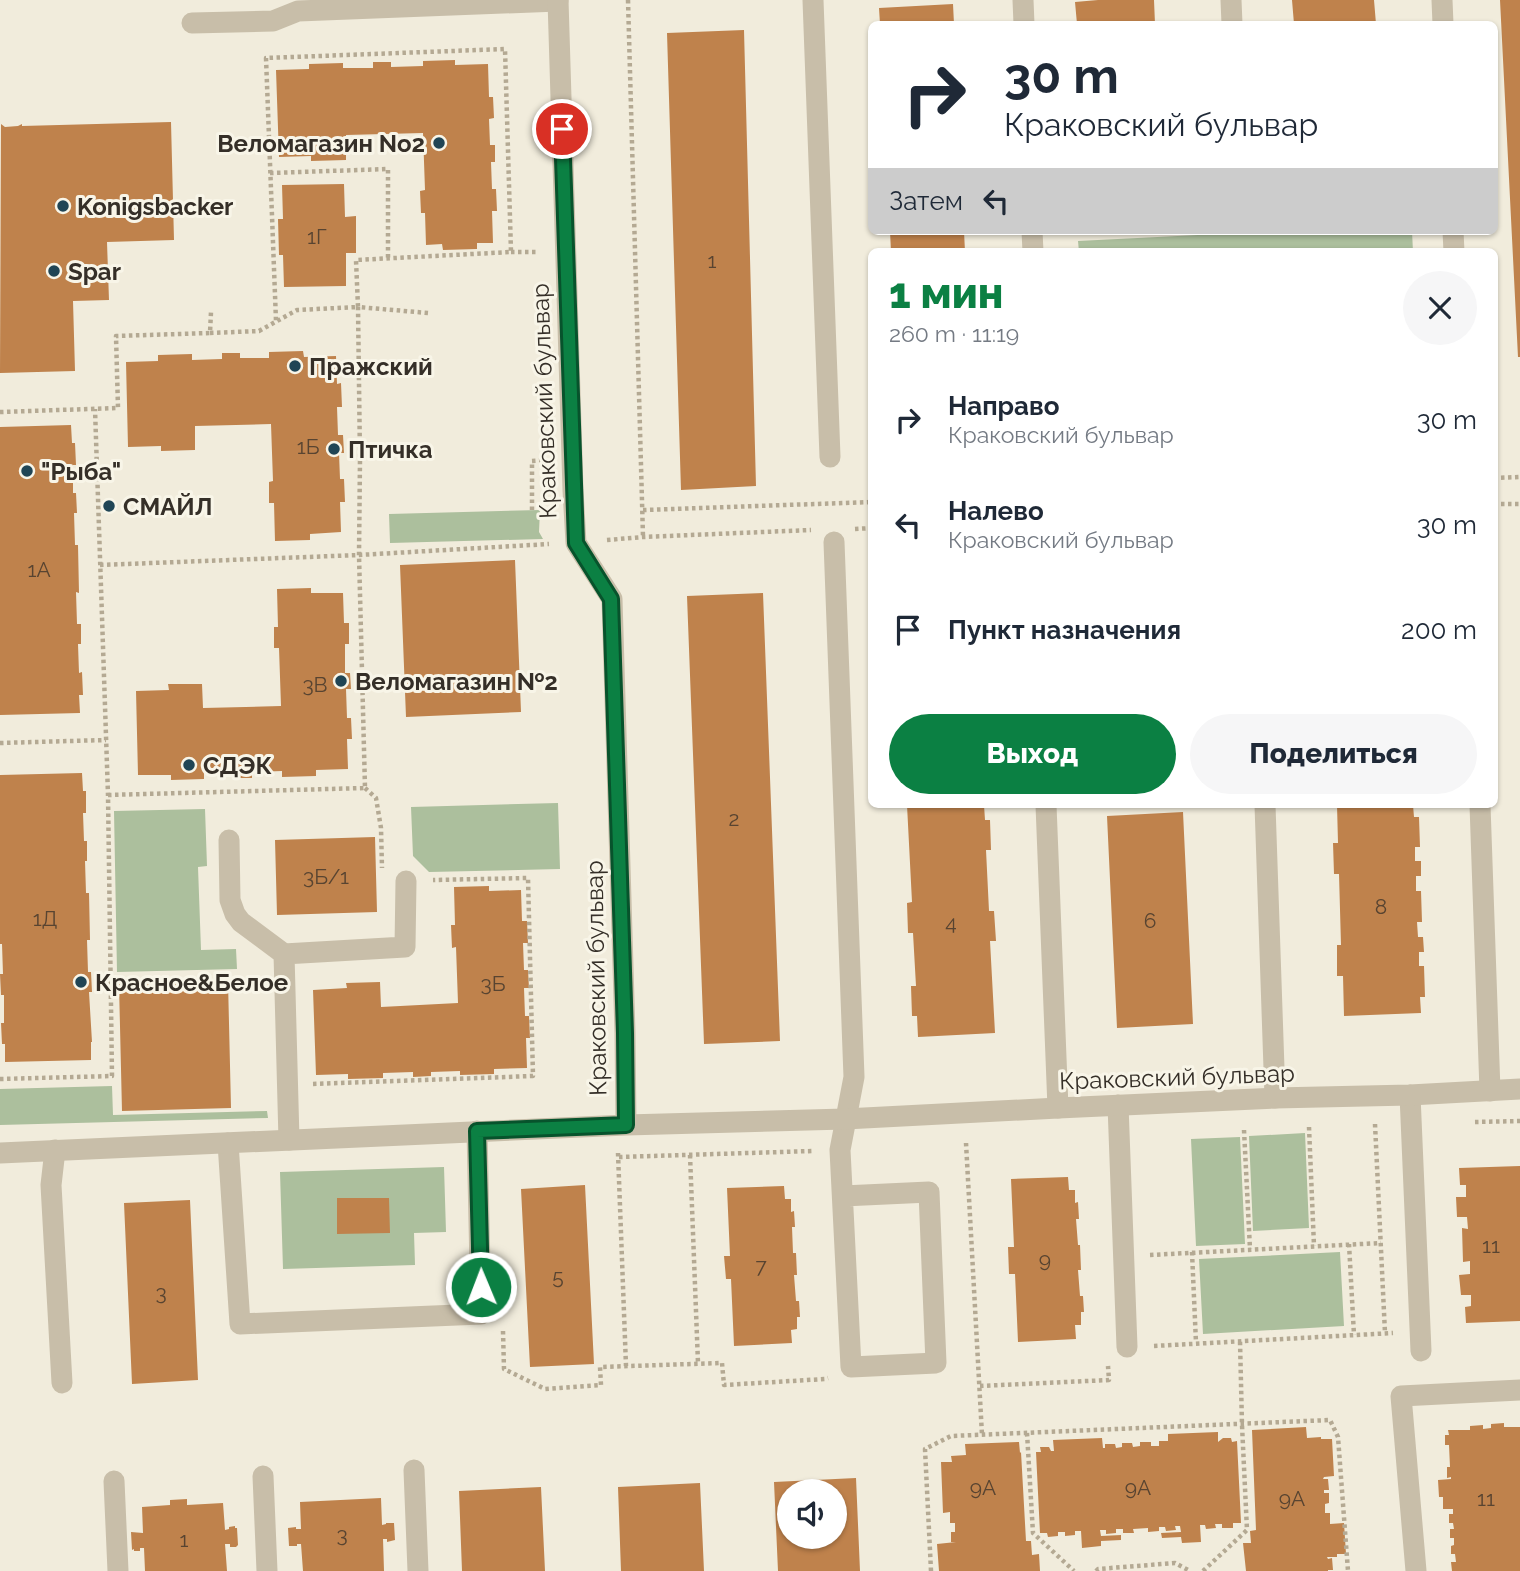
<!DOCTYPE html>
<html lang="ru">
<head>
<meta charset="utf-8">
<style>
	body { margin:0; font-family:Raleway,sans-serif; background:#f6f6f7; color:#1f2937; height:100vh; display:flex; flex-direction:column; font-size:26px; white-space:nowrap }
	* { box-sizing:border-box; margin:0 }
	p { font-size:23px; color:#747a83 }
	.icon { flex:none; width:38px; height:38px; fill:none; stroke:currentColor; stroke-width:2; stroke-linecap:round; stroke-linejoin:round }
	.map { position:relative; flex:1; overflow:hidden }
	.drawer { position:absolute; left:868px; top:248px; width:630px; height:560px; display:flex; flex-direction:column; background:#fff; border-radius:10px; box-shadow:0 2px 5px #0004 }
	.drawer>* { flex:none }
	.hud { position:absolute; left:868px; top:21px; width:630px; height:214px; border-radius:10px; box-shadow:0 2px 5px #0004; background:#fff; color:#1f2937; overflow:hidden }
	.controls { position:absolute; left:777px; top:1479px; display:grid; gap:14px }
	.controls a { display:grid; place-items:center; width:70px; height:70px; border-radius:50%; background:#fff; box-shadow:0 2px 5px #0004; font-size:35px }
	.pin { position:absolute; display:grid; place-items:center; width:60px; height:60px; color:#fff; margin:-30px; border:4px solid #fff; border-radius:50%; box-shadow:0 2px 7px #0007 }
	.me { position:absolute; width:77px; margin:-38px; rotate:359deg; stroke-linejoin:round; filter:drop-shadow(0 0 5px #0008) }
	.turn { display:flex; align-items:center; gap:24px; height:147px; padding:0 21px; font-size:32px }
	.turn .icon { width:91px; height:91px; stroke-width:2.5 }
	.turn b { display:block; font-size:49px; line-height:60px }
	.then { display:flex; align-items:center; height:66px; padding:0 21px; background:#0003; gap:14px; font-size:26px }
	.round { display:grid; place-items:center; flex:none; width:74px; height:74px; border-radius:37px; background:#f6f6f7 }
	.summary { display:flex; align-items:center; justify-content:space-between; height:119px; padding:0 21px }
	h1 { font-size:42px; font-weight:800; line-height:52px; color:#0b8043 }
	.primary-button { display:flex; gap:14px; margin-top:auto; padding:14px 21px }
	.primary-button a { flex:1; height:80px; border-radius:42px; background:#0b8043; color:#fff; font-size:28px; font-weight:800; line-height:80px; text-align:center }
	.primary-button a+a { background:#f6f6f7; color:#1f2937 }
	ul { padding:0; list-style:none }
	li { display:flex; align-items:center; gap:21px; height:105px; padding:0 21px }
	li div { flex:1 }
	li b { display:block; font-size:26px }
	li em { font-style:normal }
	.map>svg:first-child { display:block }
	.green { fill:#acbf9d }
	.building { fill:#bf824c; fill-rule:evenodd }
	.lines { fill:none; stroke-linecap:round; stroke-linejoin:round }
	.path { stroke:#b4a993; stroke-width:4.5; stroke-dasharray:3.5 3.5; stroke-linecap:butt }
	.lane { stroke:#c8bea9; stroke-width:21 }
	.street { stroke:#c8bea9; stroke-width:21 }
	.route-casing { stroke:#07532c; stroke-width:18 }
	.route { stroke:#0b8043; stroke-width:12 }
	.poi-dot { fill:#204555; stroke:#f8f5e8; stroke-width:2.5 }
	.labels { text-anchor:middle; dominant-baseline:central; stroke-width:6; stroke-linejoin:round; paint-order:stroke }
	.number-label { font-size:21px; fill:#584431 }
	.poi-label { font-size:24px; font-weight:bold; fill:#352f28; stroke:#f8f5e8; text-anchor:start }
	.street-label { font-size:24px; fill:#352f28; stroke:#f8f5e8 }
</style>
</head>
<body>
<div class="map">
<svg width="1520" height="1571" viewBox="0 0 1520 1571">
	<rect width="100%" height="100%" fill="#f1ecdc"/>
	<path class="green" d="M1277,231H1412L1413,252H1079L1078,241Z
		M540,510L539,532L543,539L390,543L389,514Z
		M558,803L560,869L429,872L413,856L411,807Z
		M205,809L207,866L198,867L201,950L236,949L237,969L117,972L114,811Z
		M112,1086L113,1115L267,1111L268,1118L0,1125V1089Z
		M1305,1133L1309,1228L1253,1231L1249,1136Z
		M1240,1137L1245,1244L1196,1246L1191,1139Z
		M444,1167L446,1232L414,1233L415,1265L283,1269L280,1172Z
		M1340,1252L1344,1326L1203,1334L1199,1259Z"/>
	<path class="building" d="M1098,0H1154L1155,24H1077L1075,2Z
		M1292,0H1374L1376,24H1294Z
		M1500,0H1520V357H1518Z
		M953,4L954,24H880L879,8Z
		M744,30L756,486L681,490L667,33Z
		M455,60V65L488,64L489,97H493L494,118L489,119L490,145H495V162H491L492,189H496L497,211H492L493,243H477V249L443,250L442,244L426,245L425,213H421L420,191L425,190L423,133L346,135V160L311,161V156L279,157L276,70L309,69V64L343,63V68H373V62H391V67L423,66V61Z
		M171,122L174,240L107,242L109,300L73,301L75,371L0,373L1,124L5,127L18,126L22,124V126Z
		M344,184L345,217L356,216V253H346V286L284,287L283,255H279L278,219H283L282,185Z
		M890,231H964L965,252H891Z
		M303,351L304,357L336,356L337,384L341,383L342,407H337L338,435H343L344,453H339L340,479H344L345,502H340L341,532L310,534V540L275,541L274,503H269V482L273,481L271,424L195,426V450L161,451V446L128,447L126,362L158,361V355L192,354V360L222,359V353H240V358H269V352Z
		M71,425L72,443H75L76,465H73V493H76L77,513H74L75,545H78L79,593L76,592L77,624H81V644H78L79,673L82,672L83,695H79L80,713L0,715V427Z
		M515,560L521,712L406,717L400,565Z
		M311,588V593H343L344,623H349V644H345V673H350L351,689H346L347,718H351L352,739H347L348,769L316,770V776L282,777V771L252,772V778H235V773H204V779L171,780V775H138L136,691L169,690L168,684H202L203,708L281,706L279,648H274V627H278L277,589Z
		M763,593L780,1041L704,1044L687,596Z
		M82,773L83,791H86V813H83L84,841H87V861H85L86,893H89L90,940H87L88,972H91L92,992H89L92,1042H91V1060L5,1062V1044H2L1,1023H4V995H1L0,974H3L2,944H0V775Z
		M907,805H984L985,820H990L991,850H986L989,911H994L996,941H990L995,1033L918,1037L917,1016H912L911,986H916L913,933H908L907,903L912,902Z
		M1337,805H1413L1414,817H1419L1420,847H1415V861H1421V876H1416V891H1421L1422,922H1417L1418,937H1423L1424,952H1419V966H1424L1425,997H1420L1421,1013L1344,1016L1343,976H1337V945H1341L1339,874H1334L1333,843H1338Z
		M1183,812L1193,1024L1117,1028L1107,816Z
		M375,837L377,912L277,915L275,840Z
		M489,886V891L521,890L522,921H527L528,943H523L524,970H528L529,988H524L525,1016H529L530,1038H526L527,1068L494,1069V1074L460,1075V1071L431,1072V1076L413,1077V1072L383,1073V1078L348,1079V1074L316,1075L313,990L347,988L346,983L380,982L381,1007L458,1003L456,947L452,948L451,925H455L454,887Z
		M228,981L231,1108L122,1111L119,984Z
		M1520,1166V1321L1466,1323L1465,1307L1471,1306V1295H1461L1459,1275L1470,1274V1261L1463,1262L1462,1228L1468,1229L1467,1217H1457L1456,1197H1466V1185H1460L1459,1168Z
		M1068,1177L1069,1190H1075V1203L1078,1202L1079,1219H1076L1078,1245H1080L1081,1270H1078L1080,1296H1083L1084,1312H1081V1325H1075L1076,1339L1018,1342L1015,1274H1009L1008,1247H1014L1011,1179Z
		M585,1185L594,1364L530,1367L521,1189Z
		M784,1186L785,1199H791V1212L794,1211L795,1227H792L793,1253H796L797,1275H794L796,1301H799L800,1317H797V1329L791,1330L792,1343L734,1346L731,1279H726L724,1256H730L727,1188Z
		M337,1198H389L390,1233L337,1234Z
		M190,1200L198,1380L132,1384L124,1203Z
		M1504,1423V1427H1520V1571H1452L1451,1562H1456L1455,1554H1451V1546L1454,1545V1538H1450V1529H1454L1453,1523H1449V1514H1453V1509H1443V1497H1439L1438,1480L1451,1479V1477L1447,1478V1467H1450L1449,1445H1445V1435H1449L1448,1430H1470V1426L1483,1425V1429L1491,1428V1424Z
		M1306,1427L1307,1438L1321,1437V1439H1332L1334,1476L1324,1477L1323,1479H1328L1329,1490H1324V1493H1329V1503L1325,1504V1513H1330V1524L1344,1523L1346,1554H1337V1557H1327L1328,1559L1332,1558L1333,1570H1328V1571H1246L1243,1543H1251L1250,1531L1256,1530L1252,1430Z
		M1218,1432V1442L1223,1438H1231L1232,1442L1237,1441L1241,1523H1233V1528H1222V1524H1215L1216,1528L1206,1529L1205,1525H1200L1201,1542L1182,1543L1181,1537L1162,1538L1161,1533L1181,1532L1180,1526H1175L1176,1530L1166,1531L1165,1527H1159V1531L1148,1532V1528L1133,1529L1134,1533H1123V1529H1116V1533L1106,1534V1530H1100L1101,1536L1121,1535V1540L1101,1541V1546L1082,1548L1081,1531H1075V1535L1065,1536V1532H1058V1536L1048,1537L1047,1533H1040L1036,1452H1041L1040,1447H1049L1051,1451H1054L1053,1440L1102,1438L1103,1448H1105V1444H1115L1116,1448L1122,1447V1443H1132L1133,1447L1140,1446V1442H1151V1446H1159V1441H1168V1434Z
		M1019,1442L1020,1453L1021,1452L1026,1541H1031L1032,1555L1039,1554L1040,1571H939L937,1544L956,1542H951V1532H955V1523H950V1512L943,1513L941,1462H952L951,1456L966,1455L965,1444Z
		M856,1478L860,1571H778L774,1482ZM789,1491H835V1536H789Z
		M700,1483L704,1571H621L618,1487Z
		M541,1487L545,1571H462L459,1491Z
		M381,1498L382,1525L386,1524V1523H394L395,1540L387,1542V1539H383L384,1571H303L301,1544H297V1546H289L288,1528L296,1527V1529H301L300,1502Z
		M187,1499V1505L223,1503L225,1530L229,1529V1527L235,1526V1528H237L238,1545L236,1547H230V1544H225L227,1571H145L144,1548H140V1551H134V1549L132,1550L131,1532L143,1533L142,1507L170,1505V1500Z"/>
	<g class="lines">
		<path class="path" d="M628,0L643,537
			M270,173L388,169V259
			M511,252H538
			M210,333L259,331L297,310L358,307L356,260L511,252L505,49L266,58L276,321
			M0,412L118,408L116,336L210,333L211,312
			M1494,478L1520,477
			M1494,504H1520
			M532,510V461L546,460
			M643,510L872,502
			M855,529L872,528
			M607,540L643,537L811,530
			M100,565L359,555L549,544
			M0,743L106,740
			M365,788L376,798L381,828L382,868
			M108,795L365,788L359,555L360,459L358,307L428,313
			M0,1079L112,1076L108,795L95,409
			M313,1084L533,1076L528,878L433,880
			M1475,1122L1520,1121
			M1375,1124L1385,1333
			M1309,1127L1314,1246
			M1244,1130L1250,1249
			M966,1143L982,1435
			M618,1153L626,1366
			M690,1155L698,1363
			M619,1157L813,1151
			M1349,1244L1354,1335
			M1192,1252L1196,1343
			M1150,1255L1381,1243
			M503,1331L504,1369L545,1389L601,1385L600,1367L722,1363L724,1385L825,1379L828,1378
			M1154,1346L1393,1333
			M980,1386L1109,1380L1108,1366
			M1027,1433L1033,1533L1074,1571
			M931,1571L925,1449L951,1436L1330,1420L1338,1437L1348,1571
			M1096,1571L1098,1569L1175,1563L1190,1571
			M1203,1571L1247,1530L1242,1425L1240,1341"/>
		<path class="lane" d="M813,0L830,457
			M1023,0L1024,24
			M1231,0L1232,24
			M1442,0L1443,24
			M192,23L273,21L298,11L558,1
			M1032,231L1033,252
			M1453,231L1454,252
			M834,542L854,1077L840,1150L851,1367L936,1363L929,1192L843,1196
			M1046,805L1058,1108
			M1265,805L1275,1098
			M1480,805L1490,1091
			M229,840L230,900L235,914L241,922L284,954L405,947L406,881
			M284,954L289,1140
			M1410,1095L1421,1351
			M1118,1105L1127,1347
			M228,1143L240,1324L481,1314L477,1131
			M55,1150L51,1185L62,1383
			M414,1470L418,1571
			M263,1476L267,1571
			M114,1481L118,1571
			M1416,1571L1401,1396L1520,1390"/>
		<path class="street" d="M558,0L573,490L576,543L612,599L625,1033L626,1125
			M0,1153L626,1125L845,1119L1058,1108L1275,1098L1410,1095L1520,1089"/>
	</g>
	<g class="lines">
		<defs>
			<path id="route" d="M481,1287L477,1131L626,1125L625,1033L611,599L576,543L562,129"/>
		</defs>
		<use href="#route" class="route-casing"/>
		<use href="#route" class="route"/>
	</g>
	<g class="poi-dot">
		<circle cx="439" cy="143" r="7"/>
		<circle cx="63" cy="206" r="7"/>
		<circle cx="54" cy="271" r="7"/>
		<circle cx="295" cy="366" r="7"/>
		<circle cx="334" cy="449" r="7"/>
		<circle cx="27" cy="471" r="7"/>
		<circle cx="109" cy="506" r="7"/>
		<circle cx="341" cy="681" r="7"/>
		<circle cx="189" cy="765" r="7"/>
		<circle cx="81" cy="982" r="7"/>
	</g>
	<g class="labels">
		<g class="number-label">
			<text x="317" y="236">1Г</text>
			<text x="712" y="260">1</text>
			<text x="308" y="446">1Б</text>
			<text x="39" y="569">1А</text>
			<text x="315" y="684">3В</text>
			<text x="734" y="818">2</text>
			<text x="326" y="876">3Б/1</text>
			<text x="1381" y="906">8</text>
			<text x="45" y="918">1Д</text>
			<text x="1150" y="920">6</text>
			<text x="951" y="922">4</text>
			<text x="493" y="983">3Б</text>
			<text x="1491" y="1245">11</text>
			<text x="1045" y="1259">9</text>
			<text x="761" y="1265">7</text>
			<text x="558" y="1276">5</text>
			<text x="161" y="1292">3</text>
			<text x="983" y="1487">9А</text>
			<text x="1138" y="1487">9А</text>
			<text x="1292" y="1498">9А</text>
			<text x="1486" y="1498">11</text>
			<text x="342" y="1534">3</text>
			<text x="184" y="1539">1</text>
		</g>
		<g class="poi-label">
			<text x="425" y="143" text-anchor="end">Веломагазин No2</text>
			<text x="77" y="206">Konigsbacker</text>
			<text x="68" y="271">Spar</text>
			<text x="309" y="366">Пражский</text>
			<text x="348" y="449">Птичка</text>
			<text x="41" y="471">"Рыба"</text>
			<text x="123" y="506">СМАЙЛ</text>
			<text x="355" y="681">Веломагазин №2</text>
			<text x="203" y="765">СДЭК</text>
			<text x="95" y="982">Красное&amp;Белое</text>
		</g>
		<g class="street-label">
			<text transform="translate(544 401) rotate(-92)">Краковский бульвар</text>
			<text transform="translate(596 978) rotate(-91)">Краковский бульвар</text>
			<text transform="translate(1177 1077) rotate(-2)">Краковский бульвар</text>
		</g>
	</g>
</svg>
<div class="controls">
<a><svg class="icon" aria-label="sound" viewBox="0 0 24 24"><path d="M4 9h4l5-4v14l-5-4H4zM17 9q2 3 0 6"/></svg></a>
</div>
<div class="pin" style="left:562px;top:129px;background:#d93025"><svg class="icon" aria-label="arrive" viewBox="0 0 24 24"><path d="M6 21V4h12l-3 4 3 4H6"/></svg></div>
<svg class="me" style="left:481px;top:1287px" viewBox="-20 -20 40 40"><circle r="17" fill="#0b8043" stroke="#fff" stroke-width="3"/><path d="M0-11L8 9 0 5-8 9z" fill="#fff"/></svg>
<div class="hud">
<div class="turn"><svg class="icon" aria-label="right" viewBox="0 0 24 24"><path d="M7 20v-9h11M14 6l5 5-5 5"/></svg><div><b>30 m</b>Краковский бульвар</div></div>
<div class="then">Затем<svg class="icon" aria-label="left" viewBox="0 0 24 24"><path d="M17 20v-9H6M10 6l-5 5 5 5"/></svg></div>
</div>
<section class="drawer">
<div class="summary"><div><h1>1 мин</h1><p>260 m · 11:19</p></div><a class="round"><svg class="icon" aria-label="close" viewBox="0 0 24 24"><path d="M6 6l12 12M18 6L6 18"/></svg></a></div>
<ul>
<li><svg class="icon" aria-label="right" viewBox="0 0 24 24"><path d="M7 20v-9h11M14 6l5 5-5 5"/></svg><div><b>Направо</b><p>Краковский бульвар</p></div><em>30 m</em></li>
<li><svg class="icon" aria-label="left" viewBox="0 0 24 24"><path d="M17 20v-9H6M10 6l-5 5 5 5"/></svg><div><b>Налево</b><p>Краковский бульвар</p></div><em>30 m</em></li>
<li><svg class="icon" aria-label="arrive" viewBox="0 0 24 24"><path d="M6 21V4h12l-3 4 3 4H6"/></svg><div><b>Пункт назначения</b></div><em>200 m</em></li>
</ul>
<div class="primary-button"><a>Выход</a><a>Поделиться</a></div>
</section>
</div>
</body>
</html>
